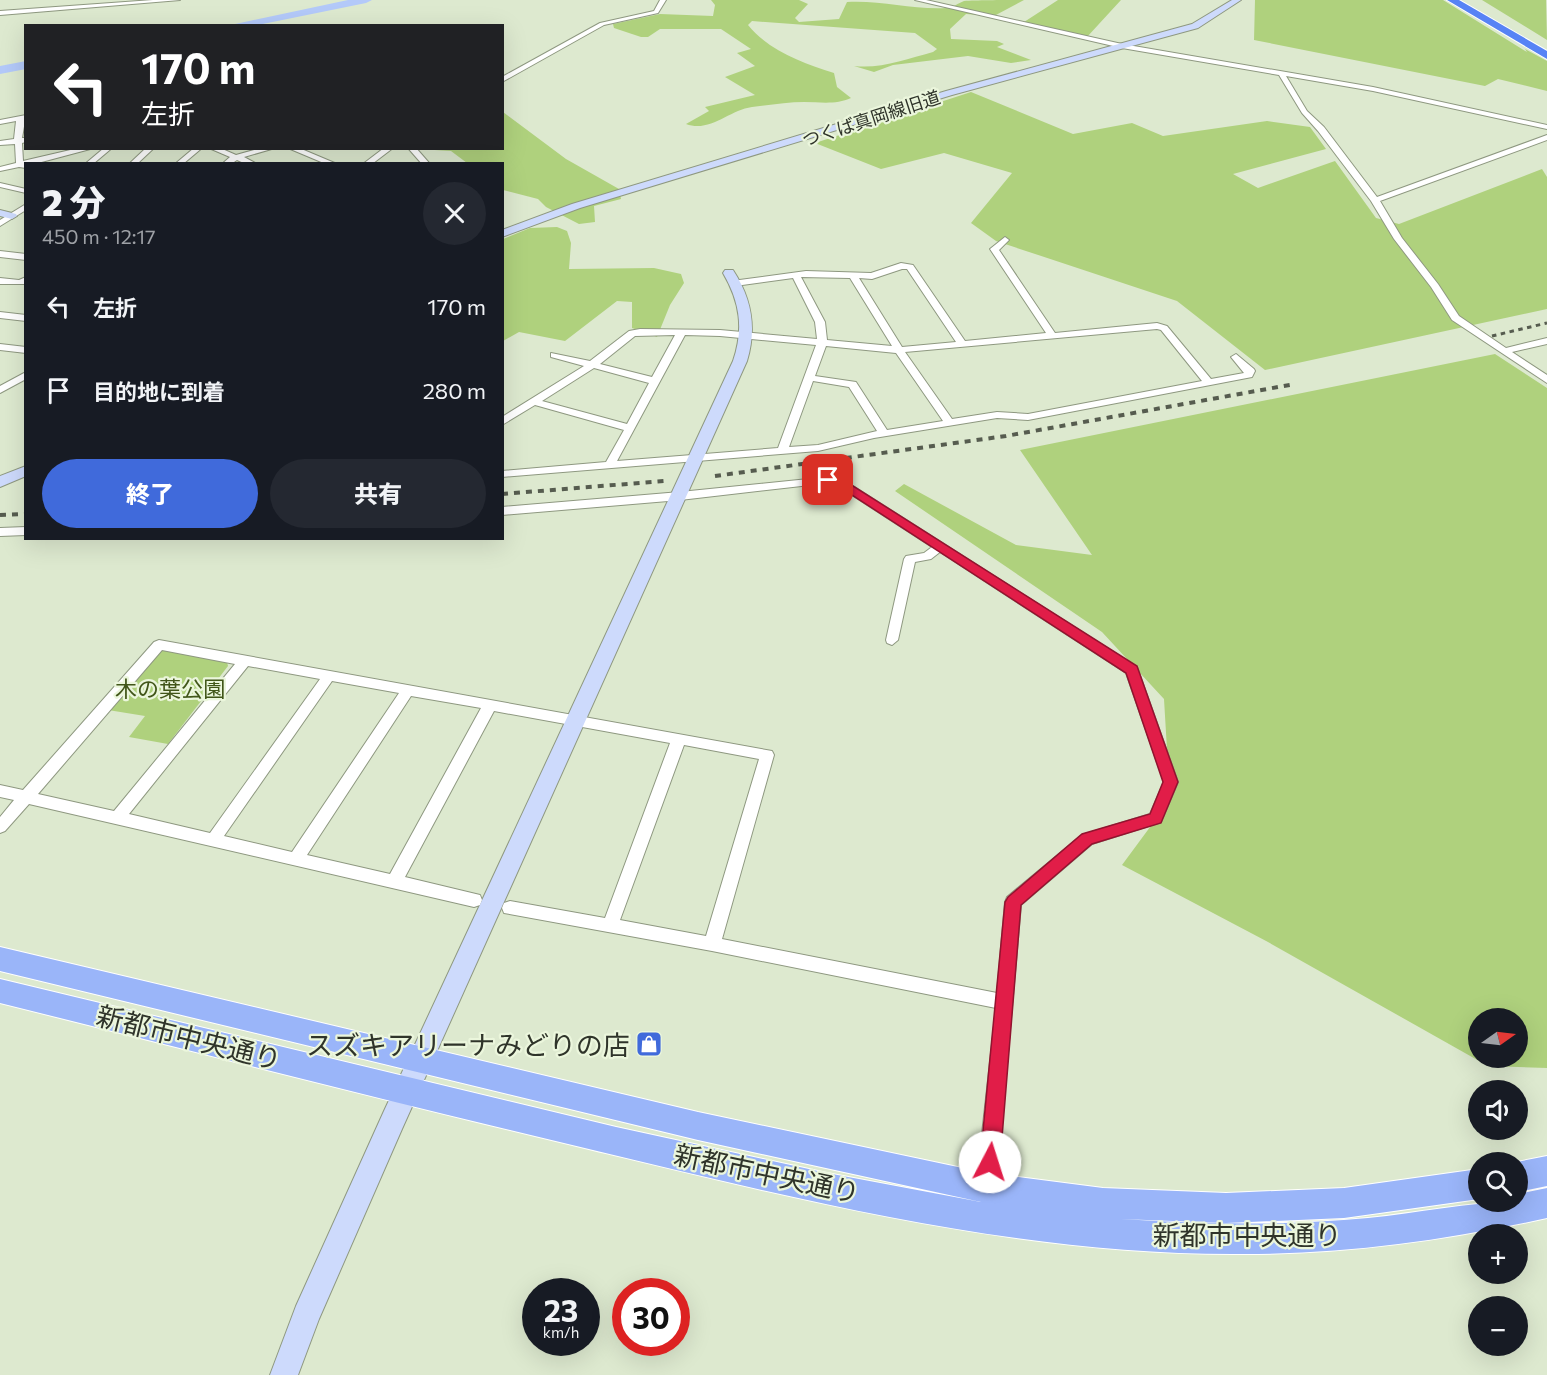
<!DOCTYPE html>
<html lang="ja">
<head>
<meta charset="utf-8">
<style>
	body { margin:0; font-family:Commissioner,"Noto Sans JP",sans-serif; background:#242831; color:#f1f3f6; height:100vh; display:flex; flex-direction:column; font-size:22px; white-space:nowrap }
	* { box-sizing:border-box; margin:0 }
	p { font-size:20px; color:#9ea1a6 }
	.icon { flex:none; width:33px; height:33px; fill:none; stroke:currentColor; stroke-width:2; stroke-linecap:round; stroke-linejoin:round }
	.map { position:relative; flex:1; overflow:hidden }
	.details { position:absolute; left:24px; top:162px; width:480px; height:378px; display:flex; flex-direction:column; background:#171b24; border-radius:0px; box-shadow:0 6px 24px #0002 }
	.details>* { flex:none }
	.guide { position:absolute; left:24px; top:24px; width:480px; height:126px; border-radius:0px; box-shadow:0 6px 24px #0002; background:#202124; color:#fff; overflow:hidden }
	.needle { width:39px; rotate:76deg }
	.tools { position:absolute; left:1468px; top:1008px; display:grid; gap:12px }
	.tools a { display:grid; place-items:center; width:60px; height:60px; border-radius:50%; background:#171b24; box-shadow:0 6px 24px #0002; font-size:30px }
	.speed { position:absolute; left:522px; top:1278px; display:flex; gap:12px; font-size:30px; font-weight:700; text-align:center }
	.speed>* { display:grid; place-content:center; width:78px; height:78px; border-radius:50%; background:#171b24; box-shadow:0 6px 24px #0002; line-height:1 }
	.speed small { font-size:15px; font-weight:400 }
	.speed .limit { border:9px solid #d22; background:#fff; color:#111 }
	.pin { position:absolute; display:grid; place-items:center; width:51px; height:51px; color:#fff; margin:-26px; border-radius:12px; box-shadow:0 3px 9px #0006 }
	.me { position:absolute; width:66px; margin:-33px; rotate:5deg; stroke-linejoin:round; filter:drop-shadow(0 0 4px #0008) }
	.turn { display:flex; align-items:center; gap:21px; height:126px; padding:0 18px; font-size:27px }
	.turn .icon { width:78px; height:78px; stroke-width:2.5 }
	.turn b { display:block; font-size:42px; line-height:51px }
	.round { display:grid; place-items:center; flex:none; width:63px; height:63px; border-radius:32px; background:#242831 }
	.overview { display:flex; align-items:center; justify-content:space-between; height:102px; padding:0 18px }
	h1 { font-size:36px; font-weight:800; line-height:45px }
	.cta { display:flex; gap:12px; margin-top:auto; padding:12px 18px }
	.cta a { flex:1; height:69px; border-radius:36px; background:#406adb; color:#fff; font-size:24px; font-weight:800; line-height:69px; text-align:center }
	.cta a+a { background:#242831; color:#f1f3f6 }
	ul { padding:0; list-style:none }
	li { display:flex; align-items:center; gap:18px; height:84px; padding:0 18px }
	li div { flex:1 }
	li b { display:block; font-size:22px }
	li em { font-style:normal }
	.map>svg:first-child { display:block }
	.green { fill:#afd17d; fill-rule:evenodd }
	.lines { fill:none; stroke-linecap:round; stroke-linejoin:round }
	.river { fill:#b3c9f9; fill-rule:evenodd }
	.street-casing { stroke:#8e9880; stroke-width:2 }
	.secondary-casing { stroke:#8e9880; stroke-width:2 }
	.primary-casing { stroke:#fff; stroke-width:2 }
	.highway-casing { stroke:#fff; stroke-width:2 }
	.street { fill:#fff; fill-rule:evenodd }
	.secondary { fill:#cddafc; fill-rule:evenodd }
	.primary { fill:#9ab5f9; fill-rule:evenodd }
	.highway { fill:#5783f5; fill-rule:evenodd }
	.rail-far1 { stroke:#565c4f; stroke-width:3; stroke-dasharray:4.5 4.5; stroke-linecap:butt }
	.rail { stroke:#565c4f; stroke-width:4; stroke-dasharray:6 6; stroke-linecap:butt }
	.route { fill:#e11d48; stroke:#92132f; stroke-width:1.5 }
	.labels { text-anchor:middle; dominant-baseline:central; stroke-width:4.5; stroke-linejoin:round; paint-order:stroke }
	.far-street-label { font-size:18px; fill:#2f342a; stroke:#ebf6dc }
	.park-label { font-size:22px; fill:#415619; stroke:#ebf6dc }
	.near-street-label { font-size:27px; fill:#2f342a; stroke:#ebf6dc }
	.near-poi-label { font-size:27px; fill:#2f342a; stroke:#ebf6dc; text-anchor:end }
</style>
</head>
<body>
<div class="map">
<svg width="1547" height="1375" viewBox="0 0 1547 1375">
	<rect width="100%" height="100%" fill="#dde9cf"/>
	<path class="green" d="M711,0H799L808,4L795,18L799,22L839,19L847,2C881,0 913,10 947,8C953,8 958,3 964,1C977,0 1008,0 1024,0L994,16L966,14L950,29L951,39L997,41L1004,44L997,47L1031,60L1011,63L968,56L893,65L874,72L854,66C881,69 907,59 933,52L937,49L915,33L752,21L748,25C769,51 803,63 834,73L837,87L851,98C836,105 820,102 804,102C788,102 769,105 752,107C729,110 710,133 686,124L709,111L705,107L755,95L725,77L755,66L737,53L751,49L721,29H660L648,37H641L614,28L613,24L660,14L713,16L715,5Z
		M1058,0H1121L1087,37L1021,24Z
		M1255,0H1443L1527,52L1525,49L1547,61V91L1498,79L1485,86L1254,40Z
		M1482,0H1546L1547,40L1539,35Z
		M971,92L1073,134L1132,123L1163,136L1267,121L1310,127L1326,149L1233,174L1258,188L1335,161L1376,218L1399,224L1542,169L1547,177V309L1265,370L1177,301L996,241L971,223L1012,173L944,153L881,169L815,143Z
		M503,112L566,159L619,189L621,199L594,206L595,222L579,224L546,207L538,199L503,190L502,164L467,163L451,151L418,149L502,148Z
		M557,227L567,231L571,243L569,269L654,268L681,274L684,283L670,305L657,337L632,328V302L617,301L565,341L519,332L503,341V239L530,228Z
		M1495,354L1547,388V1068L1488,1066L1268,942L1122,865L1170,800L1164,699L1102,632L895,491L904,484L1016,545L1092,555L1020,450ZM1479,1018H1518V1058H1479Z
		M164,650L227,662L228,666L168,744L129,737L145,716L108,710L156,653Z"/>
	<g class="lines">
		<path class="river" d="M348,0H372L366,3L253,26H226Z
			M26,61V69L0,74V66Z"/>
		<defs>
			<path id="street" d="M153,0H180L0,15V11Z
				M660,0H666L658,13L604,25L502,82V77L600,23L654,11Z
				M915,0H926L1122,44L1373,87L1547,125V129L1373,91L1286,76L1307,111L1324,127L1377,197L1547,135V140L1380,201L1402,238L1438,284L1459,316L1506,348L1547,338V344L1512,352L1547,375V383L1452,320L1431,287L1394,239L1371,201L1318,131L1302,113L1279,75L1122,48Z
				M26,115L22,138H26V142L22,143L23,161L79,148H94L34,164H26V168L19,167L0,171V167L16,163L15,144L0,145V141L14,139L16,121L0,124V120Z
				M104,148H112L93,164H85Z
				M146,148H154L137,164H129Z
				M194,148H202L183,164H175Z
				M209,148H220L236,155L261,148H275L244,157L257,164H246L237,160L231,164H222L230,157Z
				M288,148H299L337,164H326Z
				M384,148H393L372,164H363Z
				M408,148H416L430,164H422Z
				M0,183L26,189V193L0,187Z
				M26,204V210L0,226V220Z
				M1005,237L1009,240L999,250L1055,333L1157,323L1167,326L1211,379L1244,373L1231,357L1236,354L1254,369L1255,371L1252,377L1028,420L997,418L874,438L818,451L502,477V471L606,462L624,430L535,405L502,425V417L584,366L551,357V353L590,361L629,331L640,329L720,330L817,339L815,322L793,278L735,286L732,285V281L806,271L871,273L901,263L913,265L965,341L1046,333L990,249ZM902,269H907L956,342L902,347L859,278L872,279ZM801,277L850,278L892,346L827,340L825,322ZM1157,329L1161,330L1202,381L1028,414L997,412L952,419L905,352ZM675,335L652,377L600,364L635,336ZM685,335L720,336L816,345L778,448L617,461ZM826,346L896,353L943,421L887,430L856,382L815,376ZM594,368L649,383L627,424L542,401ZM813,381L849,387L877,431L818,445L789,447Z
				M0,251L26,254V260L0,257Z
				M26,277V284H0V278L19,280Z
				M0,312L26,315V321L0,318Z
				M0,344L26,347V353L0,350Z
				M26,372V379L0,393V386Z
				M828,477L842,479L1137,667L1178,782L1161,822L1092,844L1021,905L996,1188L993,1195L986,1198L979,1195L976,1188L996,1008L712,951L504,913L502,908L504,903L510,901L605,918L670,743L494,711L405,877L480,895L482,900L480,905L474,907L29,804L5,831L0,833V817L14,800L0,797V785L23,790L154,642L159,640L772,751L774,755L722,939L997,993L1005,902L1007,897L1082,835L1150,814L1164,782L1126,673L940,552L931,559L915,562L898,640L892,645L887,643L886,640L904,559L906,556L924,553L932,547L835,484L828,483L680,500L502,515V507L680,492ZM162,650L235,664L114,811L38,794ZM248,666L320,679L210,833L129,814ZM332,681L399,693L292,852L224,836ZM411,696L481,708L390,874L307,855ZM684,745L759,759L706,936L620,920Z
				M26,527V535L0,536V528Z"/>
			<path id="secondary" d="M1232,0H1241L1198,28L952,95L580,208L502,237V230L572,204L946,91L1192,24Z
				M0,210L16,214L17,216L12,219L0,216Z
				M725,270H733C752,299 757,328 747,361L402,1129L319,1319L298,1375H270L296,1306L384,1111L733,361C744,329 740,302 723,273Z
				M26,466V476L0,487V476Z"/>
			<path id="primary" d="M0,947L698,1112L986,1173L1103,1188L1226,1193L1344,1188L1479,1169V1199L1344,1218L1226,1223L1120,1219C1203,1224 1285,1226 1368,1218C1418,1213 1467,1202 1518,1202V1194L1547,1188V1218C1443,1241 1339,1255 1233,1254C1016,1254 802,1200 593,1150C395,1103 197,1052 0,1003V979L616,1127L827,1173L981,1202L698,1140L0,971Z
				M1547,1156V1186L1518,1192L1517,1162Z"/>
			<path id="highway" d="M1447,0H1459L1547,51V59Z"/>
		</defs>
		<use href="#street" class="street-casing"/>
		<use href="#secondary" class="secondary-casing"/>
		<use href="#primary" class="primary-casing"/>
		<use href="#highway" class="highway-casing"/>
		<use href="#street" class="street"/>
		<use href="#secondary" class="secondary"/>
		<use href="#primary" class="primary"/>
		<use href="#highway" class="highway"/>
		<path class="rail-far1" d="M1492,336L1547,323"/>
		<path class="rail" d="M715,476L1006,436L1295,384
			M502,494L664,481
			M0,515L26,514"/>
	</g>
	<path class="route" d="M828,476L842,479L1137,666L1178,782L1161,823L1092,844L1021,905L1000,1162L997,1169L990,1171L983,1169L980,1162L1005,902L1008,897L1082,834L1150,814L1163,782L1126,673L835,484L824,482L822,480Z"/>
	<defs>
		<symbol id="shop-square" viewBox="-11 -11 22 22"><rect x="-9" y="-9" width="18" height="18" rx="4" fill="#406adb" stroke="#ebf6dc"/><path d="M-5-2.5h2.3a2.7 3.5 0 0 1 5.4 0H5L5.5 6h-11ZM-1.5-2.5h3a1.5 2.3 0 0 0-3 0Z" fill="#fff"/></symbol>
	</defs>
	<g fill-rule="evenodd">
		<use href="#shop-square" x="634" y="1029" width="30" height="30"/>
	</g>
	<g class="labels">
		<g class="far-street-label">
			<text transform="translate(871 118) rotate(-18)">つくば真岡線旧道</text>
		</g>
		<g class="park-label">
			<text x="170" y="688">木の葉公園</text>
		</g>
		<g class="near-street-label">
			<text transform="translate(189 1037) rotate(14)">新都市中央通り</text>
			<text transform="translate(767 1173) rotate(12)">新都市中央通り</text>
			<text x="1247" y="1234">新都市中央通り</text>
		</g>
		<g class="near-poi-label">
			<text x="630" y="1044">スズキアリーナみどりの店</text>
		</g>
	</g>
</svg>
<div class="tools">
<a><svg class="needle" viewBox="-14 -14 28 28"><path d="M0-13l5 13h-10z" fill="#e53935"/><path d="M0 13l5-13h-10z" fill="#9ea1a6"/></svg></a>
<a><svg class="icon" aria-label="sound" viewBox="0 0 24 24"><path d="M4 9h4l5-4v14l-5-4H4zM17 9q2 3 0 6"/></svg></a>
<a><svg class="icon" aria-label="search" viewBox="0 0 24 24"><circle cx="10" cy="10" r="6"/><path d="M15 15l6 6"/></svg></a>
<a>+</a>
<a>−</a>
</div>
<div class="speed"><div>23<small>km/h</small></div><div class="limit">30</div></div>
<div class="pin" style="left:828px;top:480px;background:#d93025"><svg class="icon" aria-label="arrive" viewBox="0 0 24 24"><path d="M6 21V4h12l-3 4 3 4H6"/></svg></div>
<svg class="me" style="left:990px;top:1162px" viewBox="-20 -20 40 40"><circle r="19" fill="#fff"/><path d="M0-13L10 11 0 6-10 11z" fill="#e11d48"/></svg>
<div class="guide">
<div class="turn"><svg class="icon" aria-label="left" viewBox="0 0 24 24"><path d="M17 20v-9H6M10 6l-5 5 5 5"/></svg><div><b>170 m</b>左折</div></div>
</div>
<section class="details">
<div class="overview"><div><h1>2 分</h1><p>450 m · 12:17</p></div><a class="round"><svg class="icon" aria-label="close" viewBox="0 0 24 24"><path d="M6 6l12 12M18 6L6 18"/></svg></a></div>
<ul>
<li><svg class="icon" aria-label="left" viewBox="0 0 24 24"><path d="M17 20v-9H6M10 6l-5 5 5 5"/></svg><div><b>左折</b></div><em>170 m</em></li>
<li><svg class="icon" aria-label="arrive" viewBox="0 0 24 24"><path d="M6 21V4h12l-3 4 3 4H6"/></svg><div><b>目的地に到着</b></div><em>280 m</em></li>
</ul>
<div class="cta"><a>終了</a><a>共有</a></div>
</section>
</div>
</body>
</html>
